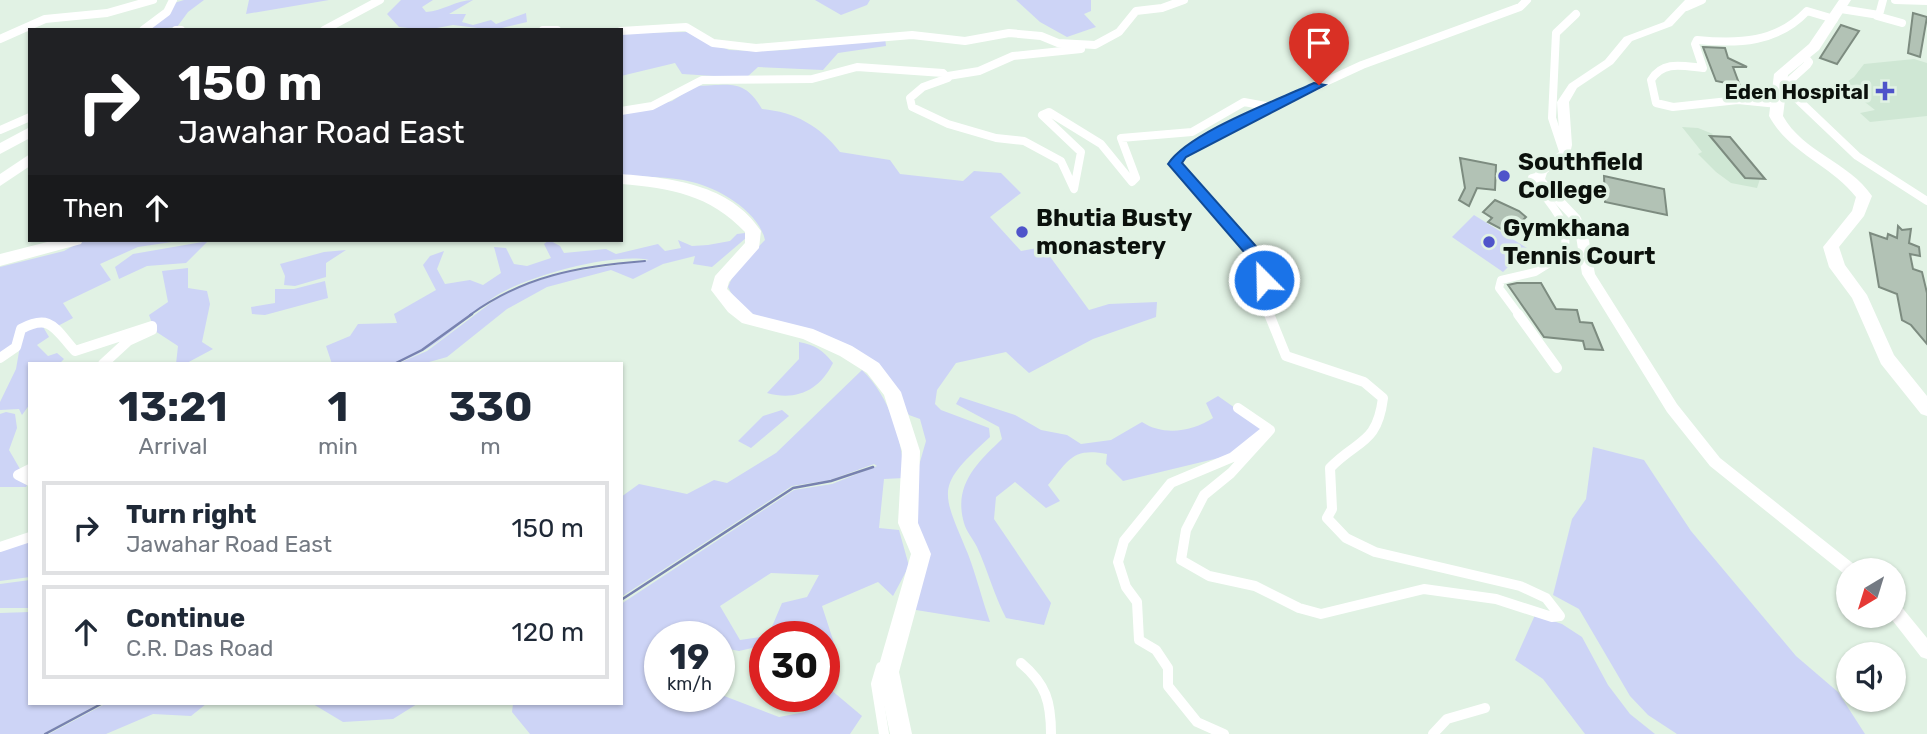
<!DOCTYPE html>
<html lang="en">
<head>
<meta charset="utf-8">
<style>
	body { margin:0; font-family:Rubik,sans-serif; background:#f2f2f3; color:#1f2937; height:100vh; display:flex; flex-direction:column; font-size:26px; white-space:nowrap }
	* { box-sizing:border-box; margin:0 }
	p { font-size:23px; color:#747a83 }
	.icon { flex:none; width:38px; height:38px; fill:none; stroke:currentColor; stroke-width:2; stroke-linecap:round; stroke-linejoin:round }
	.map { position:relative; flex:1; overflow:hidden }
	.details { position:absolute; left:28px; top:362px; width:595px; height:343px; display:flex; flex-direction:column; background:#fff; border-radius:0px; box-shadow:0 2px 5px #0004 }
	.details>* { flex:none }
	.guide { position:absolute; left:28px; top:28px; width:595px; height:214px; border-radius:0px; box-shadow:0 2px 5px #0004; background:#202124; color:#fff; overflow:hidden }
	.needle { width:46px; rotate:218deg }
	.controls { position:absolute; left:1836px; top:558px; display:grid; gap:14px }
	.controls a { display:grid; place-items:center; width:70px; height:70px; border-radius:50%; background:#fff; box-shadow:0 2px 5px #0004; font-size:35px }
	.speed { position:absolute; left:644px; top:621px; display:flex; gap:14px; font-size:35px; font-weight:700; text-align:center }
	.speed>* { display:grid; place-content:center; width:91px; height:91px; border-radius:50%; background:#fff; box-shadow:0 2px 5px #0004; line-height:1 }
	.speed small { font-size:18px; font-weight:400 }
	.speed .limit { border:10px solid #d22; background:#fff; color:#111 }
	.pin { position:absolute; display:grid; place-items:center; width:60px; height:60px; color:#fff; margin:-72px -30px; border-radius:50% 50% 50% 0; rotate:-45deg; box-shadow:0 0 7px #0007 }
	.pin .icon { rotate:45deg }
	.me { position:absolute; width:77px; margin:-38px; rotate:337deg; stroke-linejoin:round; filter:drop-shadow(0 0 5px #0008) }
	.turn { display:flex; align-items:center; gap:24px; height:147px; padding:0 35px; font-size:32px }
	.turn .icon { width:91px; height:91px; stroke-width:2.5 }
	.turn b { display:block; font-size:49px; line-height:60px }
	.then { display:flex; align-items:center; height:66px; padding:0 35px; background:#0003; gap:14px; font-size:26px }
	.eta { display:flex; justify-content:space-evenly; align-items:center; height:119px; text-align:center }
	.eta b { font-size:42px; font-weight:700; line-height:49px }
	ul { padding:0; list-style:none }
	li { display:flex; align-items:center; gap:21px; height:94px; margin:0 14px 10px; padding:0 21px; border:4px solid #e0e1e3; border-radius:0px }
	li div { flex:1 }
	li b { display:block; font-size:26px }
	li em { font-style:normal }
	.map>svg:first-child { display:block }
	.built { fill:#cfe7d4 }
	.green { fill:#cdd4f6; fill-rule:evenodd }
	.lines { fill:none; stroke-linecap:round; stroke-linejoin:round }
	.stream-far1 { stroke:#7882b0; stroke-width:2 }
	.stream { stroke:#7882b0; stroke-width:2.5 }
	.building { fill:#b2c2b5; stroke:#7d8c80; stroke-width:2 }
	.street-far1 { stroke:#fff; stroke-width:8 }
	.street { stroke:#fff; stroke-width:10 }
	.secondary { fill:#fff; fill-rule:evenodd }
	.highway { fill:#fff; fill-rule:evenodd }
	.route { fill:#1a73e8; stroke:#114b97; stroke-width:2 }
	.poi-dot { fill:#4f54ca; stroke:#e1f2e4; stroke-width:2.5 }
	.labels { text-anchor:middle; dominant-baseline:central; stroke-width:7; stroke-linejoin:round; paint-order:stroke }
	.far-poi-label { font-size:21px; font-weight:bold; fill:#0b110c; stroke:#e1f2e4; text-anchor:end }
	.poi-label { font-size:24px; font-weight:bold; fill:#0b110c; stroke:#e1f2e4; text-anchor:start }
</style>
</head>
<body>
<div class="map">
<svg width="1927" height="734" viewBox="0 0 1927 734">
	<rect width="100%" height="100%" fill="#e1f2e4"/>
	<path class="built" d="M1914,59L1927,63V116L1870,122L1860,113L1875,110L1861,99H1855L1837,89L1854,77L1864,64Z
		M1682,127L1698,128L1713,134L1710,137L1745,178L1760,179L1757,188L1731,183L1716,172L1698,154L1702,152Z"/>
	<path class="green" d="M184,0H204L188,12L177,27L146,30L174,3Z
		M249,0H329L246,14Z
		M401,0H433L422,7L426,12C443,11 456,0 473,0L449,14H466L462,22L473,25L491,20L496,24L526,13L527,22L494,30L453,25L426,30L399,27L387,14Z
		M815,0H870L867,5L841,15Z
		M1016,0H1091V11L1084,14L1096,27L1067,37L1040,22Z
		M688,32L729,50L754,51L787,50L885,37L886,46L838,53L823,70L758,67L746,78L682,74L675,63L621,76V33Z
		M695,86C729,86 743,77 762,109C795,112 820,126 840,152L890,160L900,174L963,181L974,171L1001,173L1021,193L990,217L1021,251L1043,247L1089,310L1109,304L1157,302L1156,317L1093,339L1029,373L1006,352L956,363L937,390L935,404L941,410L989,428L990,437C935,487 941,489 968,554C976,575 982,599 990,622L910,609L924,553L911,493L926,441L920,419L909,415C900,399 890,377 874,366C834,341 749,332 728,287L735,271L765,240C759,212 719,188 692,182C669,176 644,177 621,176V114L672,101Z
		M1474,215L1527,248L1503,272L1452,237Z
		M745,233L746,238L712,267L693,264L695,256L663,264L633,279L611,270L547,287L507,309L447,357L422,364H397L427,351L496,299L522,286L562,273L649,260C613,252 520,277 490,300C461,322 429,356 391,364C373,368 351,364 332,364L326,346L350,336L358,324L397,323L394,314L436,290L423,265L430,256L444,251L437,269L445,284L470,280L483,285L501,273L494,247L506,248L514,264L527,266L551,258L544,244L549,240L560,246L564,253L606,249L616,254L658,244L665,251L681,248L678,240L692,246L708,245L730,241L737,234Z
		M84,240H185L138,247L100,264L111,280L63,303L73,318L54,328L29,321L14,347L0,358V267L64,251Z
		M208,241L186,263L147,266L119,279L115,267L133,254Z
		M346,250L326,263V277L295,286L284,285L285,276L280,264L324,252Z
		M188,268V288L207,291L210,304L202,342L213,349L185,364H176L178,346L155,331L149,315L168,302L162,271Z
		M325,281L328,298L265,315L252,314L251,307L275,303V289H294Z
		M42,325L49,337L37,345L48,356L57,353L64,359L59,364H30V404L22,415L19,409L0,410V402L16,369L23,329Z
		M799,342C815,345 823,350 833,363C819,391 796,401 767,393L799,359Z
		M862,370C890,397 903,440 904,478L884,479L879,528L899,530L909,566L893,596L878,582L822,606L835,646L824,661V637H765V645L739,651L719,647V637H660V696L719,694L779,717L805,712V697L824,696V684L862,716L850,734H530L512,712L513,704H621V604L794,490L832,484L877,466L874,464L830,480L792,486L621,597V497L639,484L687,494L714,480L727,483L776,453ZM771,573L819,575L807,597L782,603L768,636L740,640L720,606Z
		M1218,396L1265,429L1249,438L1231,455L1123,481L1106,464L1107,454C1072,447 1068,461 1048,485L1060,501L1046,508L1015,482L996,497L994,519L1051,603L1044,625L1006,618C994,595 988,571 977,547C973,539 966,531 964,523C953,485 977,463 1002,439L999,427L956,404L960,397L1015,415L1041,430L1067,435L1081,444L1111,440L1142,422C1163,436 1192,432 1213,418L1206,403Z
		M782,410L789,416L751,448L738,441L763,416Z
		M6,412L15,414L17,428L9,450L20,469L13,477L27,485L26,487H0V414Z
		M1593,447L1644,460L1691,531L1796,656L1838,692L1865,734H1677L1648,715L1630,696L1579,609L1553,595L1572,519L1586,499Z
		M30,538V577L0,581V549Z
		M30,580V608H0V584Z
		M30,612V704H98L43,734H0V613Z
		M1535,615L1562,624L1582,637L1608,685L1630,714L1655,734H1585L1543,679L1515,660Z
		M105,704H206L191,716L153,714L106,734H49Z
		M313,704H417L393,719L343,722Z"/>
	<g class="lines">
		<path class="stream-far1" d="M470,315C523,276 580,266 645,261"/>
		<path class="stream" d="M394,364L422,350L472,314
			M621,600L793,488L831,481L873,467
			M45,734L101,704"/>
	</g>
	<path class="building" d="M1913,13L1927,17L1920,57L1908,53Z
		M1841,25L1859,31L1837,64L1820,58Z
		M1703,47L1725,48L1728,58L1747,67H1733L1740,86L1716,81Z
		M1710,136L1730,137L1765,179L1745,178Z
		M1460,158L1496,165L1495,190L1477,188L1469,206L1459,200L1465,188Z
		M1604,176L1664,189L1667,215L1605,202Z
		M1495,200L1519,211L1526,217L1522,221L1528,224L1521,231L1509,225L1505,231L1488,222L1492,218L1483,212Z
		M1898,226L1902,230L1911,229L1909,243L1919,247L1920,256L1910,254L1913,269L1922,272L1927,293V344L1911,325L1902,320L1897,294L1879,287L1870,233L1887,239L1888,234L1897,238Z
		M1517,283H1541L1556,309L1577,310L1580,322L1592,323L1603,350L1585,349L1583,341L1544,337L1508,285Z"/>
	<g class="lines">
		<path class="street-far1" d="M1895,0L1927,1
			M1686,7L1702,0
			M1841,9L1879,15L1883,0
			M1877,16L1902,23
			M143,30L167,12L173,0
			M176,30H181
			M324,30L380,0
			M543,30H557
			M621,31L686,27L713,43L756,48L912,35L965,41L1009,33L1041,36L1058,43L1095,45L1119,32L1136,11L1162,8L1184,0
			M0,39L45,19L107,13L153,0
			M1804,56L1809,62L1807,65L1786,84L1794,89V96L1857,156L1927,201
			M948,76L979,71L1013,56L1081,49
			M1778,104L1738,100L1673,107L1656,103L1651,80C1663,60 1683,66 1703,68L1695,44L1697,40C1738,44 1777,43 1807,11L1834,19
			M621,111L652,106L702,80L812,79L857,67L943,73L948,78L923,87L910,98L912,107L948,124L996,138L1024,141L1061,161L1074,189L1081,152L1042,115L1049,112L1101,144L1132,182L1136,178L1121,138L1192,132L1244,102L1271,107L1362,65L1520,7L1527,0
			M0,130L30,117
			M1564,154L1552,118L1556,33L1576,14
			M1269,315L1260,293L1265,266L1175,164L1182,154L1271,107
			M1519,315L1499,288L1501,280L1535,272L1564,254C1571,222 1552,206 1534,183L1532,178L1539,176"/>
		<path class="street" d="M1269,314L1286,356L1364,382L1383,398C1377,445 1358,439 1330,468L1332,509L1327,518L1346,538L1375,552L1520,586L1546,598L1560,616L1552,617L1496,599L1424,589L1321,614L1299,608L1255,586L1209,576L1181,560L1186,530L1204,495L1231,473L1270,430
			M1518,314L1557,368
			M0,358L16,347L21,329C51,313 55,329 75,351L152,326V330L128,341L103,364
			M1238,408L1270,430
			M30,469L18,475L30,481
			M0,547L30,537
			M1021,663C1046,684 1051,702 1051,734
			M881,667L876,684L884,734
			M1224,734L1197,722L1168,686V668L1156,650L1139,640L1137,602L1126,587L1118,562L1124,541L1171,483L1233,457L1263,433
			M1433,734L1447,719L1485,708"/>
		<path class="secondary" d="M1685,0H1696L1672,26L1632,41L1613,64L1577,88L1569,102L1572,145L1570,154L1547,173L1545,179L1580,216L1587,230L1595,274L1677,404L1720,458L1855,565L1857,570H1848V577L1710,466L1667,412L1582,274L1575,230L1569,218L1533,180L1537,168L1559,152L1560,145L1557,102L1569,84L1605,60L1624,37L1664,22Z
			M1894,602L1900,605L1927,638V659L1921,657L1889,616H1894Z"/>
		<path class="highway" d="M1839,0H1851L1819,50L1788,75L1783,116C1803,152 1849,162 1872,196L1864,216L1839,247L1845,265L1867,295L1894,355L1927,396V416L1921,414L1881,364L1852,298L1829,267L1823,247L1852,211L1856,197C1831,165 1789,153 1769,116L1774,74L1809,44Z
			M30,127V138L0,154V143Z
			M30,154V166L0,186V174Z
			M621,174C672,178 730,184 761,231L759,248L729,282L727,289L753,314L813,329L852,346L879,363L901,392L920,451L918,523L931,554L899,672L912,734H890L877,672L911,554L898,523L902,451L884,395L867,373L840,356L803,339L742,323L728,312L711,290L715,276L745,243V232C710,195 671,188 621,184Z
			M55,240H83L81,244L0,266V254Z"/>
	</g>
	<path class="route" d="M1314,83L1325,85L1186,157L1182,163L1270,262L1271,280L1264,286L1257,280V267L1168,164C1189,132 1278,100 1314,83Z"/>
	<g class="poi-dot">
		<path d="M1881.5 80.5h7v7h7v7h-7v7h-7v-7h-7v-7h7z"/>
		<circle cx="1504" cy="176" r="7"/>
		<circle cx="1022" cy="232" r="7"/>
		<circle cx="1489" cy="242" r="7"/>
	</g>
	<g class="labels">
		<g class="far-poi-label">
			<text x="1869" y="91">Eden Hospital</text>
		</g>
		<g class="poi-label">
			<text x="1518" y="162">Southfield<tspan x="1518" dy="28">College</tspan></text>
			<text x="1036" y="218">Bhutia Busty<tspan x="1036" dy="28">monastery</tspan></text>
			<text x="1503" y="228">Gymkhana<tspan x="1503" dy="28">Tennis Court</tspan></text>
		</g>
	</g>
</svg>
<div class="controls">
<a><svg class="needle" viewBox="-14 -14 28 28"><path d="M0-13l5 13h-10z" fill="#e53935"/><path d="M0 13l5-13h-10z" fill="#747a83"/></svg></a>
<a><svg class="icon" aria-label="sound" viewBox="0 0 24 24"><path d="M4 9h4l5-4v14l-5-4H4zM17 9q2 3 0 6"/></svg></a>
</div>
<div class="speed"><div>19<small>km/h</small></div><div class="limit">30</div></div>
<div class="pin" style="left:1319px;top:85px;background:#d93025"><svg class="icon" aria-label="arrive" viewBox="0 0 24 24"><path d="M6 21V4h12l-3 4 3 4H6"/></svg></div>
<svg class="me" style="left:1264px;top:280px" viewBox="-20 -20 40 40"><circle r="17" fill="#1a73e8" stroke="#fff" stroke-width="3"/><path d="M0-11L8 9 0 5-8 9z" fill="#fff"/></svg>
<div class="guide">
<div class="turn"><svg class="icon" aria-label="right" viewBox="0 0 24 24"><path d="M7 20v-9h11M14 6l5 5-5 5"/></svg><div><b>150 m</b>Jawahar Road East</div></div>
<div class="then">Then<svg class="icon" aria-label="ahead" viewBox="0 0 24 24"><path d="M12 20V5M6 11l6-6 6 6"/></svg></div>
</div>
<section class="details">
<div class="eta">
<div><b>13:21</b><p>Arrival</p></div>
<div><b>1</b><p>min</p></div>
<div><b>330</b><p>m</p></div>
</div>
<ul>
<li><svg class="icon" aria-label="right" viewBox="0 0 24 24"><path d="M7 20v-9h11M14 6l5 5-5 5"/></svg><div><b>Turn right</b><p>Jawahar Road East</p></div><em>150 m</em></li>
<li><svg class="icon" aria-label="ahead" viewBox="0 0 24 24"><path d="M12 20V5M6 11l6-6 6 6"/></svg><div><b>Continue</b><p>C.R. Das Road</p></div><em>120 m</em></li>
</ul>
</section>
</div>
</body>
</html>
